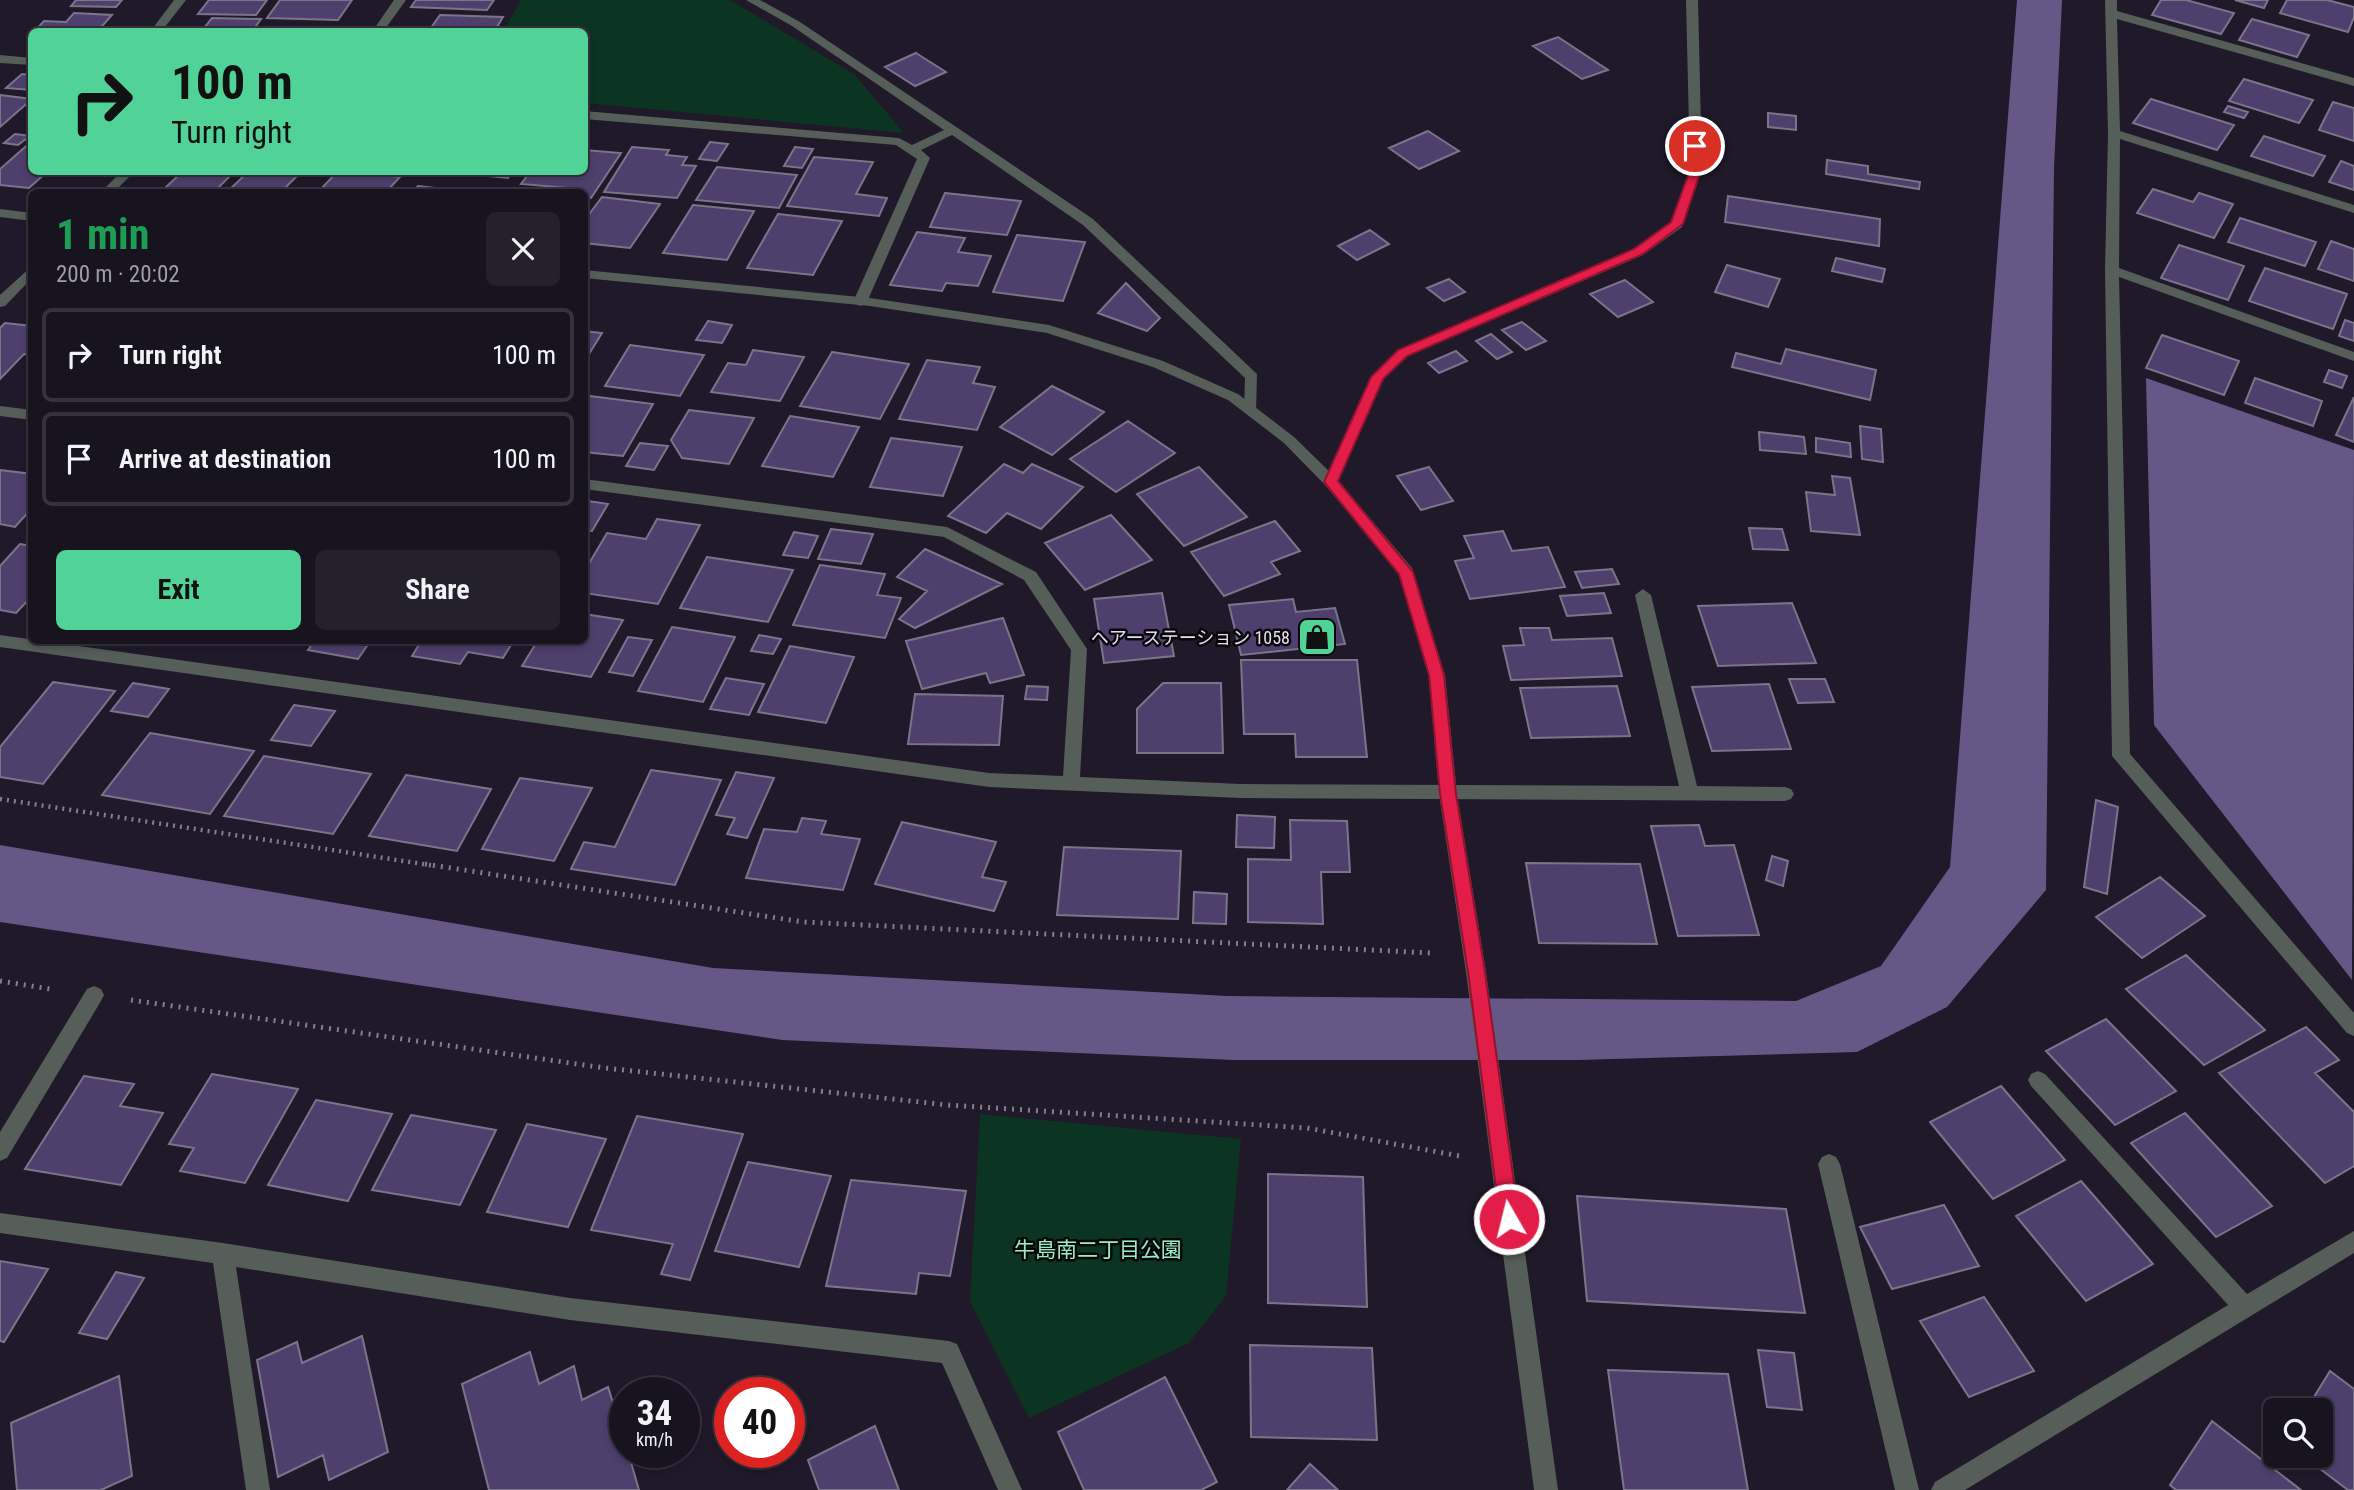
<!DOCTYPE html>
<html lang="en">
<head>
<meta charset="utf-8">
<style>
	body { margin:0; font-family:"Roboto Condensed","Noto Sans JP",sans-serif; background:#24202c; color:#f1f3f6; height:100vh; display:flex; flex-direction:column; font-size:26px; white-space:nowrap }
	* { box-sizing:border-box; margin:0 }
	p { font-size:23px; color:#9e9ea4 }
	.icon { flex:none; width:38px; height:38px; fill:none; stroke:currentColor; stroke-width:2; stroke-linecap:round; stroke-linejoin:round }
	.map { position:relative; flex:1; overflow:hidden }
	.details { position:absolute; left:28px; top:189px; width:560px; height:455px; display:flex; flex-direction:column; background:#17131f; border-radius:10px; box-shadow:0 4px 10px #0003,0 0 0 2px #36323d }
	.details>* { flex:none }
	.top-card { position:absolute; left:28px; top:28px; width:560px; height:147px; border-radius:10px; box-shadow:0 4px 10px #0003,0 0 0 2px #36323d; background:#51d397; color:#111; overflow:hidden }
	.controls { position:absolute; left:2263px; top:1398px; display:grid; gap:14px }
	.controls a { display:grid; place-items:center; width:70px; height:70px; border-radius:10px; background:#17131f; box-shadow:0 4px 10px #0003,0 0 0 2px #36323d; font-size:35px }
	.speed { position:absolute; left:609px; top:1377px; display:flex; gap:14px; font-size:35px; font-weight:700; text-align:center }
	.speed>* { display:grid; place-content:center; width:91px; height:91px; border-radius:50%; background:#17131f; box-shadow:0 4px 10px #0003,0 0 0 2px #36323d; line-height:1 }
	.speed small { font-size:18px; font-weight:400 }
	.speed .limit { border:10px solid #d22; background:#fff; color:#111 }
	.pin { position:absolute; display:grid; place-items:center; width:60px; height:60px; color:#fff; margin:-30px; border:4px solid #fff; border-radius:50%; box-shadow:0 2px 7px #0007 }
	.me { position:absolute; width:77px; margin:-38px; rotate:352deg; stroke-linejoin:round; filter:drop-shadow(0 0 5px #0008) }
	.turn { display:flex; align-items:center; gap:24px; height:147px; padding:0 28px; font-size:32px }
	.turn .icon { width:91px; height:91px; stroke-width:2.5 }
	.turn b { display:block; font-size:49px; line-height:60px }
	.round { display:grid; place-items:center; flex:none; width:74px; height:74px; border-radius:10px; background:#24202c }
	.head { display:flex; align-items:center; justify-content:space-between; height:119px; padding:0 28px }
	h1 { font-size:42px; font-weight:700; line-height:52px; color:#1e9e55 }
	.button { display:flex; gap:14px; margin-top:auto; padding:14px 28px }
	.button a { flex:1; height:80px; border-radius:10px; background:#51d397; color:#111; font-size:28px; font-weight:700; line-height:80px; text-align:center }
	.button a+a { background:#24202c; color:#f1f3f6 }
	ul { padding:0; list-style:none }
	li { display:flex; align-items:center; gap:21px; height:94px; margin:0 14px 10px; padding:0 14px; border:4px solid #36323d; border-radius:10px }
	li div { flex:1 }
	li b { display:block; font-size:26px }
	li em { font-style:normal }
	.map>svg:first-child { display:block }
	.green { fill:#0c3422 }
	.water { fill:#675787 }
	.building { fill:#4f3f6d; stroke:#7b7589; stroke-width:2 }
	.lines { fill:none; stroke-linecap:round; stroke-linejoin:round }
	.path-far1 { stroke:#847f8d; stroke-width:4.5; stroke-dasharray:2 5; stroke-linecap:butt }
	.path { stroke:#847f8d; stroke-width:5; stroke-dasharray:2 6; stroke-linecap:butt }
	.minor { fill:#565e59; fill-rule:evenodd }
	.tertiary { fill:#565e59; fill-rule:evenodd }
	.route { fill:#e11d48; stroke:#92132f; stroke-width:2 }
	.labels { text-anchor:middle; dominant-baseline:central; stroke-width:5; stroke-linejoin:round; paint-order:stroke }
	.poi-label { font-size:18px; fill:#e2dfea; stroke:#08060c; text-anchor:end }
	.near-park-label { font-size:21px; fill:#97efc0; stroke:#08060c }
</style>
</head>
<body>
<div class="map">
<svg width="2354" height="1490" viewBox="0 0 2354 1490">
	<rect width="100%" height="100%" fill="#1f1929"/>
	<path class="green" d="M521,0H730L854,74L904,133L585,103L584,32L503,31Z
		M980,1114L1241,1139L1226,1296L1189,1343L1029,1418L970,1301Z"/>
	<path class="water" d="M2017,0H2062L2054,168L2046,890L1947,1007L1857,1052L1578,1060H1234L782,1040L0,922V845L713,968L1227,996L1796,1001L1881,966L1950,867Z
		M2146,378L2354,450L2352,980L2154,725Z"/>
	<path class="building" d="M76,0H122L116,7L71,6Z
		M209,0H267L256,15L198,14Z
		M280,0H352L338,20L267,18Z
		M416,0H494L487,10L411,7Z
		M2161,0H2186L2234,13L2221,34L2152,15Z
		M2235,0H2268L2264,8Z
		M2287,0H2327L2354,7V17L2348,32L2280,13Z
		M74,13L112,15L97,32H34L44,21L66,22Z
		M440,15L503,17L494,32H428Z
		M212,18L261,19L252,32H201Z
		M2252,19L2309,35L2297,57L2239,40Z
		M264,27L314,30L261,32Z
		M1558,37L1608,70L1582,79L1533,46Z
		M916,53L946,72L915,86L885,67Z
		M22,74L32,75L31,90L6,88Z
		M2244,79L2313,100L2299,123L2229,101Z
		M0,95L32,99L0,127Z
		M2151,99L2234,125L2217,150L2133,123Z
		M2333,102L2354,108V141L2319,130Z
		M2228,106L2248,112L2244,118L2224,112Z
		M1768,113L1796,116V130L1768,127Z
		M1428,131L1459,151L1419,169L1389,148Z
		M15,134L30,136L18,145L4,143Z
		M2264,136L2325,156L2313,176L2251,156Z
		M32,141V172H47L29,188L0,185V169Z
		M710,142L728,144L717,161L699,159Z
		M632,147L669,150L666,155L687,157L682,165L696,166L677,198L604,192Z
		M795,147L813,149L802,168L784,166Z
		M584,150L621,153L591,198L579,192L581,189L521,184L530,172H584Z
		M814,157L873,162L856,194L887,198L879,216L787,206Z
		M1827,160L1868,166V174L1920,182L1919,189L1826,174Z
		M2341,161L2354,166V190L2329,182Z
		M717,167L797,175L779,208L696,200Z
		M182,172H234L214,192L164,189Z
		M248,172H301L281,192H227Z
		M337,172H352L400,177L386,192H318Z
		M448,172H513L508,178Z
		M418,186L468,192H412Z
		M2153,189L2193,202L2199,193L2233,204L2214,238L2137,213Z
		M945,193L1021,201L1007,235L930,227Z
		M1728,196L1880,219L1879,246L1725,222Z
		M602,197L660,204L630,248L584,243V221Z
		M693,205L754,211L727,260L663,253Z
		M778,214L842,221L813,275L747,268Z
		M2240,218L2316,242L2305,266L2228,242Z
		M1370,230L1389,244L1357,260L1338,246Z
		M917,232L965,238L958,252L991,256L978,286L946,283L942,291L890,285Z
		M1017,235L1085,242L1063,301L993,292Z
		M2331,241L2354,249V281L2318,269Z
		M2179,245L2244,266L2228,300L2161,278Z
		M1836,258L1885,269L1882,282L1832,271Z
		M1727,265L1780,279L1768,307L1715,292Z
		M2265,268L2347,294L2333,329L2249,301Z
		M1449,279L1465,292L1444,301L1427,288Z
		M1625,280L1653,302L1618,317L1590,294Z
		M1126,283L1160,318L1147,331L1098,313Z
		M2345,320L2354,323V341L2339,336Z
		M708,321L732,325L722,343L696,340Z
		M1522,322L1546,341L1526,350L1502,330Z
		M5,323L32,326V355L24,354L0,379V328Z
		M584,331L602,333L584,362Z
		M1491,334L1512,352L1497,359L1476,341Z
		M2162,335L2239,361L2224,395L2146,368Z
		M630,345L704,355L680,396L605,386Z
		M1786,349L1876,370L1870,400L1732,367L1736,353L1781,364Z
		M753,350L804,357L780,401L711,392L728,363L746,365Z
		M1456,351L1467,361L1439,373L1428,363Z
		M832,352L909,364L880,419L800,406Z
		M927,360L980,367L973,383L995,387L977,430L899,419Z
		M2329,370L2347,376L2342,388L2324,382Z
		M2255,378L2322,401L2313,426L2245,403Z
		M1052,386L1104,412L1052,455L1000,427Z
		M590,396L653,404L623,456L584,452V405Z
		M2354,397V442L2336,435Z
		M689,410L754,418L729,464L682,458L671,440Z
		M790,416L859,427L833,477L762,466Z
		M1128,421L1175,453L1116,492L1070,459Z
		M1860,426L1881,429L1883,462L1862,459Z
		M1759,432L1804,437L1806,454L1760,450Z
		M891,438L962,447L943,496L870,487Z
		M1816,438L1850,443L1851,457L1816,452Z
		M640,443L668,446L654,470L626,466Z
		M1004,464L1023,473L1032,464L1083,487L1041,529L1007,513L986,533L948,516Z
		M1199,467L1247,517L1184,546L1137,494Z
		M1429,467L1453,501L1421,510L1397,476Z
		M0,470L32,474V508L15,527L0,524Z
		M1832,476L1850,478L1860,535L1811,531L1806,492L1835,495Z
		M588,501L608,504L592,531L584,530V506Z
		M1111,515L1152,560L1085,590L1045,543Z
		M657,519L700,525L658,604L584,593V572L607,533L646,539Z
		M1275,521L1300,551L1271,562L1280,574L1224,596L1191,552Z
		M1749,528L1782,529L1788,550L1753,549Z
		M831,529L873,534L861,564L818,559Z
		M1503,531L1512,551L1548,547L1565,587L1470,599L1455,561L1474,558L1464,536Z
		M794,532L818,536L808,558L783,555Z
		M20,544L32,546V596L16,613L0,610V566Z
		M925,549L1002,584L915,628L899,619L927,591L897,577Z
		M707,557L793,570L768,622L680,608Z
		M820,565L885,574L877,595L901,598L885,638L793,625Z
		M1612,569L1619,584L1582,588L1575,572Z
		M1162,593L1174,656L1104,663L1094,599Z
		M1604,593L1611,613L1567,616L1560,596Z
		M1293,599L1296,612L1335,608L1345,644L1241,655L1229,605Z
		M1792,603L1816,663L1718,666L1698,606Z
		M584,614L623,620L591,677L522,666L538,640H584Z
		M1003,618L1024,675L990,683L986,673L922,689L906,641Z
		M672,627L735,637L703,702L638,691Z
		M1520,628H1549L1552,640L1612,638L1622,676L1511,680L1503,646L1524,645Z
		M759,635L781,639L773,654L751,651Z
		M628,637L652,640L633,676L609,672Z
		M315,640H371L358,659L308,650Z
		M422,640H514L503,658L468,652L460,664L412,656Z
		M790,646L854,657L826,723L758,712Z
		M1241,660H1357L1367,757H1296L1295,734H1244Z
		M726,678L764,684L749,715L710,709Z
		M1789,679H1825L1834,702L1798,703Z
		M53,682L115,691L43,784L0,777V747Z
		M133,683L169,689L148,717L111,711Z
		M1163,683H1221L1223,753H1137V709Z
		M1769,684L1791,749L1712,751L1692,687Z
		M1027,686L1048,687L1047,700L1025,699Z
		M1617,686L1630,736L1531,738L1520,688Z
		M915,694L1003,696L999,745L908,744Z
		M294,705L335,711L311,746L271,740Z
		M150,733L254,751L210,814L102,795Z
		M264,756L371,774L333,834L224,816Z
		M651,770L721,780L675,885L571,869L584,842L615,847Z
		M736,772L774,778L747,838L727,834L735,818L716,815Z
		M406,775L491,789L457,851L369,836Z
		M520,778L592,788L554,861L482,849Z
		M2096,800L2118,807L2107,894L2084,887Z
		M1237,815L1275,817L1274,848L1236,847Z
		M802,818L826,821L821,834L860,839L843,890L746,878L764,829L797,832Z
		M1290,820L1347,821L1350,872H1321L1323,924L1248,922V859L1291,860Z
		M902,822L996,842L982,877L1006,882L994,911L875,884Z
		M1699,825L1705,846L1734,845L1759,935L1678,936L1651,826Z
		M1064,847L1181,851L1178,919L1057,915Z
		M1772,856L1788,861L1783,886L1766,880Z
		M1526,863L1640,864L1657,944L1539,943Z
		M2160,877L2205,916L2142,958L2096,917Z
		M1194,892L1227,894L1226,924L1193,923Z
		M2186,955L2265,1030L2204,1065L2126,989Z
		M2106,1019L2176,1091L2115,1125L2046,1051Z
		M2306,1027L2339,1060L2315,1073L2354,1112V1166L2325,1183L2219,1073Z
		M212,1074L298,1089L245,1183L180,1171L194,1148L169,1144Z
		M84,1076L134,1084L120,1106L163,1113L121,1185L25,1169Z
		M2001,1086L2065,1160L1993,1199L1930,1122Z
		M316,1100L392,1114L348,1201L268,1185Z
		M2185,1113L2272,1206L2216,1237L2131,1143Z
		M411,1115L496,1130L460,1205L372,1190Z
		M637,1116L743,1134L690,1280L661,1274L673,1244L591,1230Z
		M527,1124L606,1139L568,1227L487,1212Z
		M748,1162L831,1176L799,1267L715,1251Z
		M1268,1174L1363,1177L1367,1307L1268,1303Z
		M851,1180L966,1191L950,1276L919,1273L916,1294L826,1286Z
		M2081,1181L2153,1264L2086,1301L2016,1216Z
		M1577,1196L1786,1209L1805,1313L1587,1301Z
		M1944,1205L1979,1266L1892,1289L1860,1227Z
		M0,1261L48,1269L4,1342L0,1341Z
		M116,1272L144,1278L107,1339L79,1333Z
		M1984,1297L2034,1371L1969,1397L1920,1321Z
		M362,1336L388,1452L329,1480L323,1455L278,1477L257,1360L297,1342L302,1363Z
		M1250,1345L1372,1348L1377,1440L1251,1437Z
		M1758,1350L1794,1353L1802,1410L1767,1407Z
		M530,1352L539,1384L574,1366L582,1400L608,1387L625,1442V1452H628L639,1490H489L462,1384Z
		M1608,1370L1728,1374L1748,1490H1624Z
		M2330,1371L2354,1389V1490H2348L2303,1456H2320V1410H2306Z
		M119,1376L132,1476L101,1490H17L11,1423Z
		M1165,1377L1217,1482L1201,1490H1084L1058,1432Z
		M2212,1421L2301,1490H2176L2170,1485Z
		M875,1426L899,1490H819L808,1460Z
		M1310,1464L1338,1490H1287Z"/>
	<g class="lines">
		<path class="path-far1" d="M0,799L436,866"/>
		<path class="path" d="M425,864L803,922L1431,953
			M0,981L50,989
			M131,1000L605,1068L948,1105L1307,1128L1460,1156"/>
		<path class="minor" d="M174,0H186L161,32H150Z
			M394,0H406L383,32H372Z
			M746,0H760L800,22L1093,219L1257,374L1256,414L1251,416L1244,411L1245,378L1083,225L952,135L921,150L930,158L867,302L860,306L853,302L917,159L896,145L584,119V111L899,138L912,145L944,130L792,26Z
			M1686,0H1698L1702,170L1682,227L1643,255L1408,356L1384,379L1336,486H1326L1323,482L1371,377L1398,350L1633,249L1671,222L1690,170Z
			M2105,0H2117V11L2354,78V86L2117,19L2120,131L2354,205V213L2120,139L2119,268L2354,352V361L2119,277L2130,754L2354,1013V1036L2347,1033L2112,756L2105,270L2108,133Z
			M0,55L32,58V65L0,63Z
			M121,172H134L114,192H101Z
			M32,266V278L5,306L0,307V295Z
			M0,406L32,410V420L0,416Z
			M584,479L947,527L1036,572L1087,649L1080,777L1241,784L1679,786L1635,595L1643,589L1651,595L1697,786L1785,787L1791,789L1794,794L1791,799L1785,801L1241,798L989,787L0,647V635L989,773L1063,776L1071,650L1024,580L944,537L584,489Z
			M94,986L101,989L104,995L101,1001L7,1158L0,1161V1132L87,989Z
			M2038,1071L2045,1074L2247,1294L2354,1231V1253L1965,1490H1931L1935,1482L2228,1305L2031,1086L2028,1080L2031,1074Z
			M1829,1154L1836,1157L1840,1164L1919,1490H1895L1818,1164L1822,1157Z
			M0,1213L223,1243L570,1298L949,1341L957,1344L1022,1490H998L942,1363L570,1320L236,1267L270,1490H246L213,1263L0,1233Z"/>
		<path class="tertiary" d="M0,209L32,213V221L0,217Z
			M584,270L870,298L1049,325L1163,361L1238,394L1294,437L1336,478L1412,568L1445,675L1457,794L1486,972L1558,1490H1534L1466,972L1439,794L1429,675L1399,574L1326,486L1284,443L1228,400L1153,367L1047,333L870,306L584,278Z"/>
	</g>
	<path class="route" d="M1695,142L1701,146V170L1683,224L1643,254L1407,356L1383,379L1338,481L1413,572L1444,675L1456,794L1485,972L1519,1219L1516,1225L1509,1228L1502,1225L1500,1219L1468,972L1440,794L1429,675L1399,574L1324,482L1371,377L1398,350L1634,249L1671,222L1690,170L1689,146Z"/>
	<defs>
		<symbol id="shop-square" viewBox="-11 -11 22 22"><rect x="-9" y="-9" width="18" height="18" rx="4" fill="#51d397" stroke="#08060c"/><path d="M-5-2.5h2.3a2.7 3.5 0 0 1 5.4 0H5L5.5 6h-11ZM-1.5-2.5h3a1.5 2.3 0 0 0-3 0Z" fill="#111"/></symbol>
	</defs>
	<g fill-rule="evenodd">
		<use href="#shop-square" x="1295" y="615" width="44" height="44"/>
	</g>
	<g class="labels">
		<g class="poi-label">
			<text x="1290" y="637">ヘアーステーション 1058</text>
		</g>
		<g class="near-park-label">
			<text x="1098" y="1250">牛島南二丁目公園</text>
		</g>
	</g>
</svg>
<div class="controls">
<a><svg class="icon" aria-label="search" viewBox="0 0 24 24"><circle cx="10" cy="10" r="6"/><path d="M15 15l6 6"/></svg></a>
</div>
<div class="speed"><div>34<small>km/h</small></div><div class="limit">40</div></div>
<div class="pin" style="left:1695px;top:146px;background:#d93025"><svg class="icon" aria-label="arrive" viewBox="0 0 24 24"><path d="M6 21V4h12l-3 4 3 4H6"/></svg></div>
<svg class="me" style="left:1509px;top:1219px" viewBox="-20 -20 40 40"><circle r="17" fill="#e11d48" stroke="#fff" stroke-width="3"/><path d="M0-11L8 9 0 5-8 9z" fill="#fff"/></svg>
<div class="top-card">
<div class="turn"><svg class="icon" aria-label="right" viewBox="0 0 24 24"><path d="M7 20v-9h11M14 6l5 5-5 5"/></svg><div><b>100 m</b>Turn right</div></div>
</div>
<section class="details">
<div class="head"><div><h1>1 min</h1><p>200 m · 20:02</p></div><a class="round"><svg class="icon" aria-label="close" viewBox="0 0 24 24"><path d="M6 6l12 12M18 6L6 18"/></svg></a></div>
<ul>
<li><svg class="icon" aria-label="right" viewBox="0 0 24 24"><path d="M7 20v-9h11M14 6l5 5-5 5"/></svg><div><b>Turn right</b></div><em>100 m</em></li>
<li><svg class="icon" aria-label="arrive" viewBox="0 0 24 24"><path d="M6 21V4h12l-3 4 3 4H6"/></svg><div><b>Arrive at destination</b></div><em>100 m</em></li>
</ul>
<div class="button"><a>Exit</a><a>Share</a></div>
</section>
</div>
</body>
</html>
